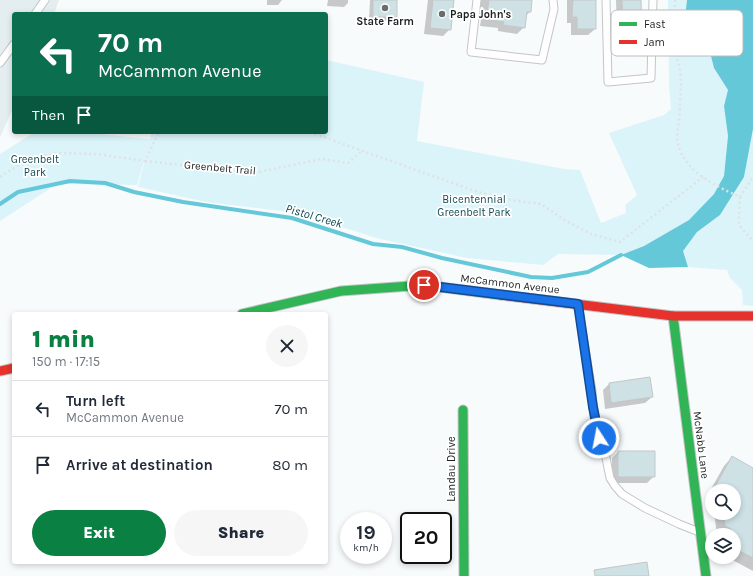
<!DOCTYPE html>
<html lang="en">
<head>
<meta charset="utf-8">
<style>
	body { margin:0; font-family:Karla,sans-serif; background:#f6f6f7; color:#1f2937; height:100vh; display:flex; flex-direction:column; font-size:15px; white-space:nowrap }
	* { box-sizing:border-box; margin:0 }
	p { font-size:13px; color:#747a83 }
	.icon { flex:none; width:22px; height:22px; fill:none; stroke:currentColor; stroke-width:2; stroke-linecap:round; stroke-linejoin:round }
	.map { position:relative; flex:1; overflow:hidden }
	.details { position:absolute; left:12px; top:312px; width:316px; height:252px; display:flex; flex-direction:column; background:#fff; border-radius:4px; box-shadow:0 2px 6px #0003 }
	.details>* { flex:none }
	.hud { position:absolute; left:12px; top:12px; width:316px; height:122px; border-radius:4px; box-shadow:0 2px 6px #0003; background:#0b6e4f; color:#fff; overflow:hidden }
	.tools { position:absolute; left:705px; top:484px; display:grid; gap:8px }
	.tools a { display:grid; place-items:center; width:36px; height:36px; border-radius:50%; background:#fff; box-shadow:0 2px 6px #0003; font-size:20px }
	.speed { position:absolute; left:340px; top:512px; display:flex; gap:8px; font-size:20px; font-weight:700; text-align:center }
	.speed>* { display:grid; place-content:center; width:52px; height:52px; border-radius:50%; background:#fff; box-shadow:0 2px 6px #0003; line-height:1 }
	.speed small { font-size:10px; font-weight:400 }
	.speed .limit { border:2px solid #111; border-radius:6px; background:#fff; color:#111 }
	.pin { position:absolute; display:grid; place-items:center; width:34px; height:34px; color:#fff; margin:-17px; border:2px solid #fff; border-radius:50%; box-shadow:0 1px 4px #0007 }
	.me { position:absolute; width:44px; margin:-22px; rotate:349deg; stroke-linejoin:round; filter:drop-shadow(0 0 3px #0008) }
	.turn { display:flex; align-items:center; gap:14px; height:84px; padding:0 20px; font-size:18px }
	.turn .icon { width:52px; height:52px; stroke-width:2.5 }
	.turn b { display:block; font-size:28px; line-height:34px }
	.then { display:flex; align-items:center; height:38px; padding:0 20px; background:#0003; gap:8px; font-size:15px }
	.round { display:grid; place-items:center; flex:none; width:42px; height:42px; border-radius:21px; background:#f6f6f7 }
	.overview { display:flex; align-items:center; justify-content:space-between; height:68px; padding:0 20px }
	h1 { font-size:24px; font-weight:800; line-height:30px; color:#0b8043 }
	.primary-button { display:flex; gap:8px; margin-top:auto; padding:8px 20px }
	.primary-button a { flex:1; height:46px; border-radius:24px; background:#0b8043; color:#fff; font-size:16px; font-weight:800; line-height:46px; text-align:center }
	.primary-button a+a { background:#f6f6f7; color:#1f2937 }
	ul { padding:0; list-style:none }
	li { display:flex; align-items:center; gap:12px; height:56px; padding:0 20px; border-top:1px solid #e0e1e3 }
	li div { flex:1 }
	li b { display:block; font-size:15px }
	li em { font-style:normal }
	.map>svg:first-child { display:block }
	.built { fill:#e4eef0 }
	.green { fill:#daf4fa }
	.water { fill:#64c8d9 }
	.shadow { fill:#0003 }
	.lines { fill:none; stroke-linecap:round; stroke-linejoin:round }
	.stream { stroke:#64c8d9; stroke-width:4 }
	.building { fill:#cee1e5; stroke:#c4c7c8 }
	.lane-casing { stroke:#c3c6c6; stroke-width:9 }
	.fast-casing { stroke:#c3c6c6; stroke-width:11 }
	.jam-casing { stroke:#c3c6c6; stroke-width:11 }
	.path { stroke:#e0e2e2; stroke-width:2.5; stroke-dasharray:2 3; stroke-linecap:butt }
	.lane { stroke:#fefeff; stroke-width:7 }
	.fast { stroke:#30b455; stroke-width:9 }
	.jam { stroke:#e5322d; stroke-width:9 }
	.route-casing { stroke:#114b97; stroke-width:10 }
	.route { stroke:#1a73e8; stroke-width:7 }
	.poi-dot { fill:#6a6d6e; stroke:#fff; stroke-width:1.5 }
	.labels { text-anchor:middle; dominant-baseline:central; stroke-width:3.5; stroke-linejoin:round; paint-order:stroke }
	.poi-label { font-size:11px; font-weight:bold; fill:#1e2121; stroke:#fff; text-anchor:start }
	.park-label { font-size:11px; fill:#104953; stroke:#fff }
	.street-label { font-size:11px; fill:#1e2121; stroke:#fff }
	.water-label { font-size:12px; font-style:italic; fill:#003e48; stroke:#fff }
	.key { fill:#fff; stroke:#bcbcbc; stroke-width:1 }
	.key-label { font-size:11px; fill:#1e2121 }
</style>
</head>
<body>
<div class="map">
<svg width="753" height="576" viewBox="0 0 753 576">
	<rect width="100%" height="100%" fill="#f8fbfc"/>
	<path class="built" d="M0,0H59L54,14H14V106L0,137Z"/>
	<path class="green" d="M668,0H687L685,17L693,24L703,25L714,68L728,90L724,106L728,136L724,176L714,194L689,220L644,246L621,255L558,254L543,265L467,258L376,238L299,213L206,202L138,187L147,152L137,185L57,184L0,221V154L35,132H79L150,139L152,132H326V60L424,82L417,141L564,169L580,170L601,223L626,213L625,205L637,195L609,133L664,115L671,109L669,85Z
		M753,129V306L743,305L742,290L730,278L727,270L688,267L682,251L697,232L720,215L744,177Z"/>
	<path class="water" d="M687,0H753V129L744,177L720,215L697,232L683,251L688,267L649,268L621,255L644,246L689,220L714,194L724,176L728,136L724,106L728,90L714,68L703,25L693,24L685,17Z"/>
	<path class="shadow" d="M267,0H282L278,5H267Z
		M328,0H348V3L344,7L327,6Z
		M370,0H396V17L392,21L369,20Z
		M428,0H453L450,29L443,36L424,34Z
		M479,0H530V12L525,16L524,27L517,34L498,31V28L480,26L483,7H479Z
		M567,0H595V29L588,35H571V23H567Z
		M616,0H640L641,29L634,36H617Z
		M649,378L652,397L645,403L605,409L603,390L609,384Z
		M618,452L654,476L647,483H612V458Z
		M732,457L753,469V571L727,557H734V535H719L717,534L714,513H734V491H712V499L707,496L724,466Z"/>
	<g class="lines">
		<path class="stream" d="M0,204L18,192L70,181L105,183L134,192L183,202L292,218L373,244L402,247L442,258L531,277L552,278L588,272L621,255"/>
	</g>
	<path class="building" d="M373,0H397V17H373Z
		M433,0H454L451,30L430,28Z
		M489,0H532L531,12H527L525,28L503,25L504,22L486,19Z
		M573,0H596V29H577V17H572Z
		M622,0H641L642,30H623Z
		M650,377L653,397L611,403L609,383Z
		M618,451H655V477H618Z
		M732,456L753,468V558L734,548V535H732L731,529L725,526L724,513H734V491H722L715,487Z
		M647,562L649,576H595L594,570Z"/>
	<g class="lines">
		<defs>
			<path id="lane" d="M477,0L471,52L542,60L554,9L553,0
				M606,0L608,82L651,78L653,0
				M35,14L45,0
				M0,63L14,44
				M578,305L592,391L593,407L599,438L604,448L610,478L615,486L622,494L645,508L679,524L699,532"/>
			<path id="fast" d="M242,314L341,291L424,285L501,295
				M673,316L706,576
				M463,410L464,576"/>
			<path id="jam" d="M501,295L673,316H753
				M0,371L14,368"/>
		</defs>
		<use href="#lane" class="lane-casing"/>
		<use href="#fast" class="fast-casing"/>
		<use href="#jam" class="jam-casing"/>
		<path class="path" d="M675,0L673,51C680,61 681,75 681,87C680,98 680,109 679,121C678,126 677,133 677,139C682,171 714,185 740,197L739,215V225L753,241
			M310,132L413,169L478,192L517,201L541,204L566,221L591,234L620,242L703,177
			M145,161L254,173L321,159L348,163L362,151
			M0,177L28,159L59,153L98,154L145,161L159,132
			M740,197L746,188L753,177"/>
		<use href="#lane" class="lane"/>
		<use href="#fast" class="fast"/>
		<use href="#jam" class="jam"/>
	</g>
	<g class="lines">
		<defs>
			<path id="route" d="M424,285L578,304L593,407L599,438"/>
		</defs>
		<use href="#route" class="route-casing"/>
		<use href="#route" class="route"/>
	</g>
	<g class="poi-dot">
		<circle cx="385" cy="8" r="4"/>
		<circle cx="442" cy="14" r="4"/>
	</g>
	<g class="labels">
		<g class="poi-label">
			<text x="450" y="14">Papa John's</text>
			<text x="385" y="21" text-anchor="middle">State Farm</text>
		</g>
		<g class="park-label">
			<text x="35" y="159">Greenbelt<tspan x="35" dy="13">Park</tspan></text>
			<text x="474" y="199">Bicentennial<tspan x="474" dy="13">Greenbelt Park</tspan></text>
		</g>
		<g class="street-label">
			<text transform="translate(220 168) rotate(5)">Greenbelt Trail</text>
			<text transform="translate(510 284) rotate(7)">McCammon Avenue</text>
			<text transform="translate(701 445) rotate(83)">McNabb Lane</text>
			<text transform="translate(451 469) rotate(-90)">Landau Drive</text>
		</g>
		<g class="water-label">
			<text transform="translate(314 216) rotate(16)">Pistol Creek</text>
		</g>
	</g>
	<rect x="611" y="10" width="132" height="46" rx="6" class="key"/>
	<rect x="619" y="22" width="18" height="4" fill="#30b455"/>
	<rect x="619" y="40" width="18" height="4" fill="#e5322d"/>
	<g class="key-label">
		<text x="644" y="28">Fast</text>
		<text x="644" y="46">Jam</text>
	</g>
</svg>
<div class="tools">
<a><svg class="icon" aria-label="search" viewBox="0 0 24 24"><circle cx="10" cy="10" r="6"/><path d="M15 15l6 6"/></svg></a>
<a><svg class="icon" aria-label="layers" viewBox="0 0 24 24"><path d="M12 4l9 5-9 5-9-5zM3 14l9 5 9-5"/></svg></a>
</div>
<div class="speed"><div>19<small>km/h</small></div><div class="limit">20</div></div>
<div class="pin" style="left:424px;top:285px;background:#d93025"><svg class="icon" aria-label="arrive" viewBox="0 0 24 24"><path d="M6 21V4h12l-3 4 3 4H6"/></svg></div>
<svg class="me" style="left:599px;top:438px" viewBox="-20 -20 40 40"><circle r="17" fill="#1a73e8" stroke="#fff" stroke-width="3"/><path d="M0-11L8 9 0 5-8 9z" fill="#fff"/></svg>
<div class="hud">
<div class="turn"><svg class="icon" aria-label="left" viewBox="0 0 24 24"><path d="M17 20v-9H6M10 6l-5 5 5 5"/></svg><div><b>70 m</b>McCammon Avenue</div></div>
<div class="then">Then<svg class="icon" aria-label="arrive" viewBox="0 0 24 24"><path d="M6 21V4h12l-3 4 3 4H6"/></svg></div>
</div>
<section class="details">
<div class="overview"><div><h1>1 min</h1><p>150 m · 17:15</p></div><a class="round"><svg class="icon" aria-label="close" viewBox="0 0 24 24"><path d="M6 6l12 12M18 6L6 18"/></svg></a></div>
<ul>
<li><svg class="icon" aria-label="left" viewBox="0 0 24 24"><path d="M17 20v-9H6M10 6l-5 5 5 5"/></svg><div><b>Turn left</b><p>McCammon Avenue</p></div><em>70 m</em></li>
<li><svg class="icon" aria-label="arrive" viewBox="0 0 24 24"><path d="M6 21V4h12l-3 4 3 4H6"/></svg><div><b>Arrive at destination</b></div><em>80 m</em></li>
</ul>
<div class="primary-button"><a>Exit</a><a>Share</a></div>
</section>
</div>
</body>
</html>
